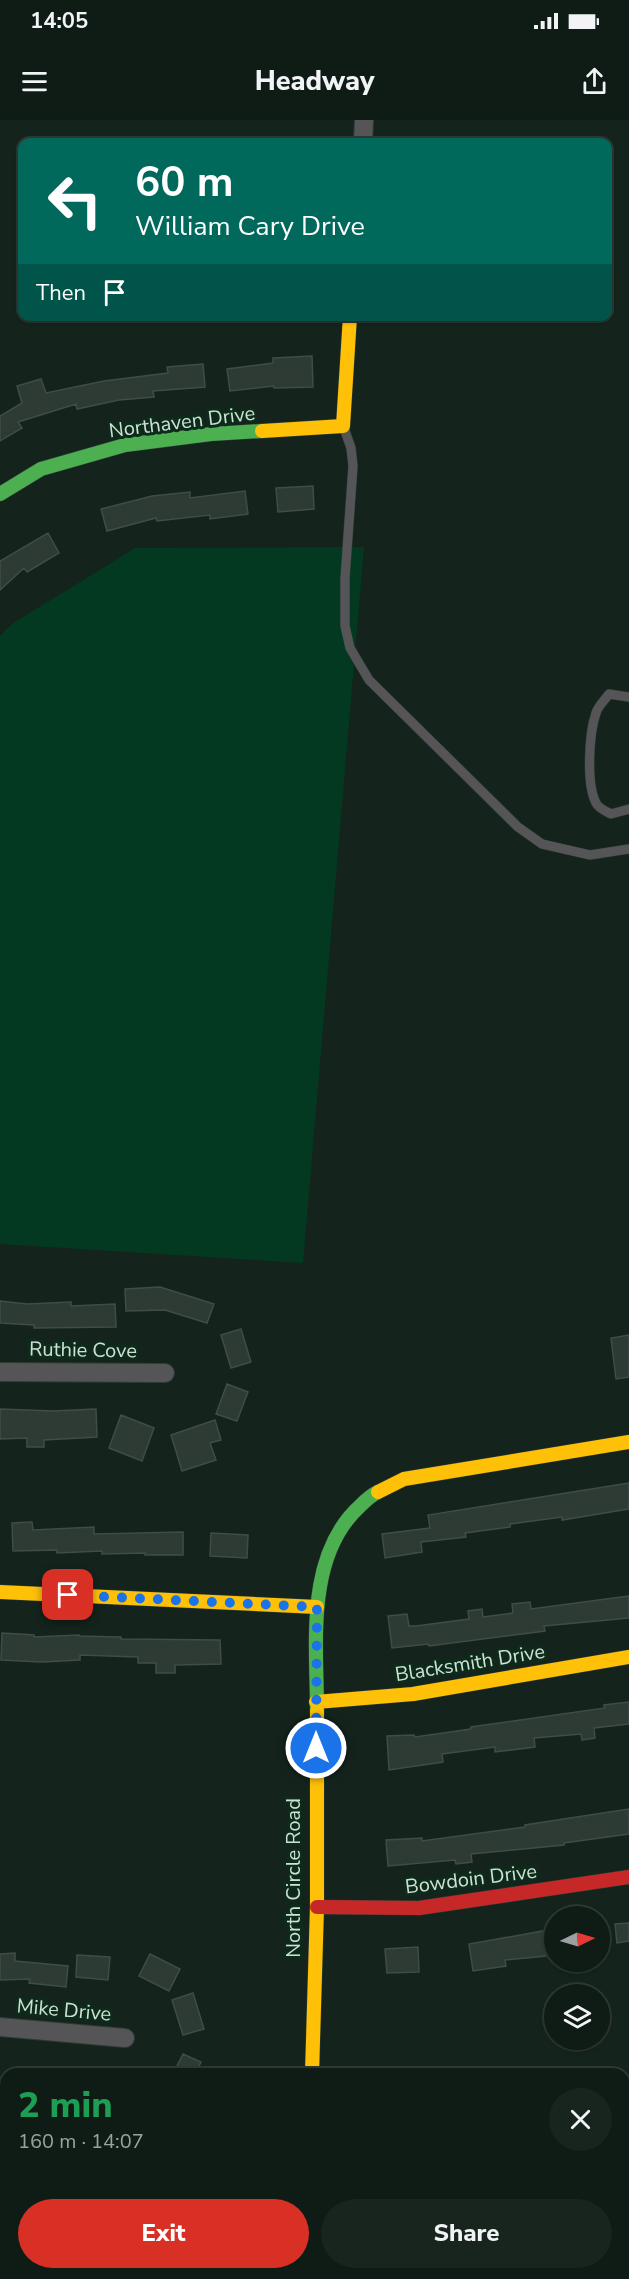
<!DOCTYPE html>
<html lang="en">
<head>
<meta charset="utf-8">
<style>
	body { margin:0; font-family:"Nunito Sans",sans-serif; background:#18241e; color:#f1f3f6; height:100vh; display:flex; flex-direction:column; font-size:22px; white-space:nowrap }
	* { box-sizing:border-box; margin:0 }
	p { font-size:20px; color:#9ba1a0 }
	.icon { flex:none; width:33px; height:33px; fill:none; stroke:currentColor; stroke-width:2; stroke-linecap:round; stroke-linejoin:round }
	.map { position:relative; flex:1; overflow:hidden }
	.sheet { position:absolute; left:0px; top:1948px; width:630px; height:212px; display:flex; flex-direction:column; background:#0f1b15; border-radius:18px 18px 0 0; box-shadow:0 2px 4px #0004,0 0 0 2px #2f3934 }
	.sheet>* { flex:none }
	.guide { position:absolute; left:18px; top:18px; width:594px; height:183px; border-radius:12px; box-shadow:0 2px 4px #0004,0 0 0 2px #2f3934; background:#00695c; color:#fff; overflow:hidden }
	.needle { width:39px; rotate:85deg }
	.controls { position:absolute; left:544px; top:1786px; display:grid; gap:12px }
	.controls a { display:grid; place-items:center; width:66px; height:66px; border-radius:50%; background:#0f1b15; box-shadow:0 2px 4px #0004,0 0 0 2px #2f3934; font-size:30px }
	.pin { position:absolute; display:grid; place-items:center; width:51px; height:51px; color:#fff; margin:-26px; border-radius:12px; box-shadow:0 3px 9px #0006 }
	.me { position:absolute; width:66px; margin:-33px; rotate:0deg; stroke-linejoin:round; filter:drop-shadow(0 0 4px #0008) }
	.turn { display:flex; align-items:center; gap:21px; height:126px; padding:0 18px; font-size:27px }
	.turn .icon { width:78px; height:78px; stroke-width:2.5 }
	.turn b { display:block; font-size:42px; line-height:51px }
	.then { display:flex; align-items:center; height:57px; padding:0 18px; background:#0003; gap:12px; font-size:22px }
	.round { display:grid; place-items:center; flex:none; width:63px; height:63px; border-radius:32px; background:#18241e }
	.headline { display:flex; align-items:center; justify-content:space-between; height:102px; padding:0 18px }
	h1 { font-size:36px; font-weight:800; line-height:45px; color:#1e9e55 }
	.button { display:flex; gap:12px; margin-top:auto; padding:12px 18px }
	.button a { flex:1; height:69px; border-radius:36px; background:#d93025; color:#fff; font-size:24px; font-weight:800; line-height:69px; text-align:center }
	.button a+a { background:#18241e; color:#f1f3f6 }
	.status { display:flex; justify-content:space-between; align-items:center; height:42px; padding:0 30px; background:#0f1b15; direction:ltr }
	.status svg { height:16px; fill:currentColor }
	header { display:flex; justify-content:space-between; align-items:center; height:78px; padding:0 18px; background:#0f1b15; font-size:27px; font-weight:800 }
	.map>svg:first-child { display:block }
	.green { fill:#033821 }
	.building { fill:#2e3b34; stroke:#3f4d46; stroke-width:1.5 }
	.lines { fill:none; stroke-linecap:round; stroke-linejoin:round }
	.lane-casing { stroke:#303d36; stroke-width:10 }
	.street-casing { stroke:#303d36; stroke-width:20 }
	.fast-casing { stroke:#303d36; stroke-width:15 }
	.slow-casing { stroke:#303d36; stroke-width:15 }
	.jam-casing { stroke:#303d36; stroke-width:15 }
	.lane { stroke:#555558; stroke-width:9 }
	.street { stroke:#555558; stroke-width:18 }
	.fast { stroke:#4caf50; stroke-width:14 }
	.slow { stroke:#ffc107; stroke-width:14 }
	.jam { stroke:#c62828; stroke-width:14 }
	.route { stroke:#1a73e8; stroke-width:10; stroke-dasharray:0 18 }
	.labels { text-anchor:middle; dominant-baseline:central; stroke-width:6; stroke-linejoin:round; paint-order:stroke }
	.street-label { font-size:20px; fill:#cfe0d5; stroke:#0d2b1b }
</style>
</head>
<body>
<div class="status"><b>14:05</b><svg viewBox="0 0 49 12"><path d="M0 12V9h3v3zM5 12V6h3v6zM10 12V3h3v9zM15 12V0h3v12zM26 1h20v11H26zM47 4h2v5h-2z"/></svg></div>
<header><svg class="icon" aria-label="menu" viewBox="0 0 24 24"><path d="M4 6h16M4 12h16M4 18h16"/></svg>Headway<svg class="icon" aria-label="share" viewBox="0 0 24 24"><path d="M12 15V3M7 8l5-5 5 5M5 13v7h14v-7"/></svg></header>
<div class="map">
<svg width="629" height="2159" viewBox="0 0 629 2159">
	<rect width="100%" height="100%" fill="#14241c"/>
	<path class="green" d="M364,427L303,1143L0,1124V516L12,504L135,428Z"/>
	<path class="building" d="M312,236L313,267L274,268V266L230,271L227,249L273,243V238Z
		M203,244L205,267L153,271L154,277L119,280L77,289L76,284L18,302L22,308L0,321V296L22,283L17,266L41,259L46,273L104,261L168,253L167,247Z
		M313,366L314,389L278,392L276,368Z
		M245,371L248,394L210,399V395L157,401L156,398L107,411L101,389L152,376L190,372V378Z
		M48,413L59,433L27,452L24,448L0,470V441Z
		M160,1167L214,1184L207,1203L165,1190L126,1191L125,1169Z
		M0,1181L27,1184L71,1182V1186L115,1184L116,1207L34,1208V1205L0,1203Z
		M241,1209L251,1242L231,1248L221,1215Z
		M629,1215V1257L616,1259L611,1218Z
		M227,1264L248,1272L237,1301L216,1294Z
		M0,1289L53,1291L96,1289L97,1317L44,1320V1327H27V1318L0,1319Z
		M121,1295L154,1308L142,1341L109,1328Z
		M215,1300L221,1320L210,1323L216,1340L182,1351L171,1315Z
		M629,1363V1389L562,1400V1397L510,1404V1407L465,1413L466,1417L421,1422L422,1432L385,1438L382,1414L430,1408L428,1395Z
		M32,1402L33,1410L94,1407V1414L183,1412V1435H145V1433L102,1434V1431L57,1433V1430L13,1431L12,1403Z
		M211,1413L248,1415L247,1438L210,1436Z
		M629,1476V1498L544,1506L545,1511L429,1526L428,1524L392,1528L388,1496L407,1494L409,1506H416L469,1499L468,1491L482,1489L483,1497L513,1493L512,1484L530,1482L531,1489Z
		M2,1513L34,1515V1517L79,1515V1516L121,1517V1519L220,1520L221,1544L175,1545V1553H156V1543H138V1537L80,1535V1540L42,1542L1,1540Z
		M629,1582V1604L594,1608L595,1618L582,1620L581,1614L534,1618L535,1627L495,1632V1627L442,1634L443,1642L389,1650L387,1616L414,1615L415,1617L471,1609V1607L605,1588L604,1585Z
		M629,1689V1714L564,1723V1725L471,1734L472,1742L456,1744L455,1740L388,1746L386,1720L422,1718V1721L525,1707V1705Z
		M629,1803V1821L617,1823L615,1804Z
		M543,1811L546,1836L505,1840L506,1846L473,1851L469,1824Z
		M418,1827L419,1852L387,1853L385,1829Z
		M15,1833V1841L68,1846L66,1867L29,1863L30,1859L0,1860V1834Z
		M150,1834L180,1849L169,1871L139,1856Z
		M77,1835L110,1837L108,1860L76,1857Z
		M193,1873L204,1909L183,1915L172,1880Z
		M183,1934L201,1942L195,1954H173Z"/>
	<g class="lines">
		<defs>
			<path id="lane" d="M344,308L351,328L353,346L345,458V506L350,528L369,560L518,707L542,724L590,735L629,729
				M629,577L609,574C605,580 598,586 596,593C589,613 586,664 596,683C599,689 606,691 611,694L629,689
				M229,2154V2159"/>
			<path id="street" d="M363,22L364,0
				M0,1252L165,1253
				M0,1907L125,1918"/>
			<path id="fast" d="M0,374L41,349L125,325L211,314L262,311
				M317,1591C317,1524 305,1436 360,1386C365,1381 371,1375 378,1372
				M305,2154V2159"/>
			<path id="slow" d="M262,311L343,306L350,196
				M378,1372L404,1359L629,1322
				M0,1472L317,1487
				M316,1582L413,1574L629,1537
				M312,1954L317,1787V1591"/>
			<path id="jam" d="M317,1787L419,1788L629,1757"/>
		</defs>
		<use href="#lane" class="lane-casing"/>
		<use href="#street" class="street-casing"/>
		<use href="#fast" class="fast-casing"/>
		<use href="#slow" class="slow-casing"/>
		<use href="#jam" class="jam-casing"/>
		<use href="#lane" class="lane"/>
		<use href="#street" class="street"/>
		<use href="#fast" class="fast"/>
		<use href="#slow" class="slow"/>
		<use href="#jam" class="jam"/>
	</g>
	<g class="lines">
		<path class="route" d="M68,1475L317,1487L316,1628"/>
	</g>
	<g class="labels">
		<g class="street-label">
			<text transform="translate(182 302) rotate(-7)">Northaven Drive</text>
			<text transform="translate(83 1230) rotate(1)">Ruthie Cove</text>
			<text transform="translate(470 1543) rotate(-9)">Blacksmith Drive</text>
			<text transform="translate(293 1758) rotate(-90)">North Circle Road</text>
			<text transform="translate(471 1759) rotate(-7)">Bowdoin Drive</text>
			<text transform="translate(64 1890) rotate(5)">Mike Drive</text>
		</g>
	</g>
</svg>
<div class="controls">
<a><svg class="needle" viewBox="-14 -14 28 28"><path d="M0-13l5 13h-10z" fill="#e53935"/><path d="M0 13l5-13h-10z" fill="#9ba1a0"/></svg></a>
<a><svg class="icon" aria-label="layers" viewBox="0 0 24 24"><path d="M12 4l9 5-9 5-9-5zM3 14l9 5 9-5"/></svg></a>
</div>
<div class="pin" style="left:68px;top:1475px;background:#d93025"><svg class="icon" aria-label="arrive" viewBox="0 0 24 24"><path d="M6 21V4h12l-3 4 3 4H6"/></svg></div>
<svg class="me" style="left:316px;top:1628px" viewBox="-20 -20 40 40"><circle r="17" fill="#1a73e8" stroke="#fff" stroke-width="3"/><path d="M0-11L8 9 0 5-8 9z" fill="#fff"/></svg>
<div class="guide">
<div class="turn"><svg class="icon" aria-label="left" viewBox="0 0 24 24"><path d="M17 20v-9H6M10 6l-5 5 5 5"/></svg><div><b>60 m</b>William Cary Drive</div></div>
<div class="then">Then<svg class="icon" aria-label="arrive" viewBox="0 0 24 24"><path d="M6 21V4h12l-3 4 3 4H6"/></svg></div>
</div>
<section class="sheet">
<div class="headline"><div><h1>2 min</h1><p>160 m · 14:07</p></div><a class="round"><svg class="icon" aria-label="close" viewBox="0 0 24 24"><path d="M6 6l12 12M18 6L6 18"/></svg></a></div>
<div class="button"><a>Exit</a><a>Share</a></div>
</section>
</div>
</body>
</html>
